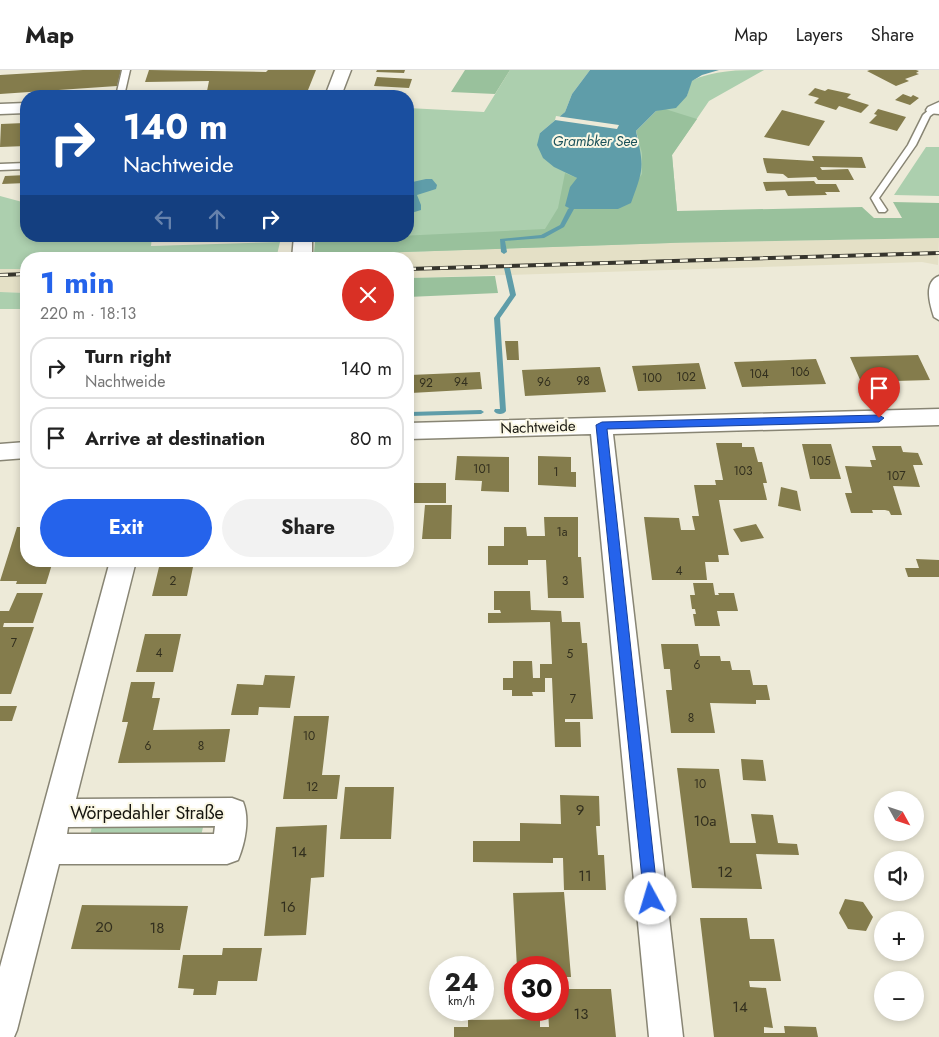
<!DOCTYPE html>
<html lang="en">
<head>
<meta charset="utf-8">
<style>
	body { margin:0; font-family:Jost,sans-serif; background:#f2f2f2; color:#222; height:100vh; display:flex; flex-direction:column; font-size:19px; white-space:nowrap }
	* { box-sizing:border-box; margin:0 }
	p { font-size:16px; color:#767676 }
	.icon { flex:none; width:28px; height:28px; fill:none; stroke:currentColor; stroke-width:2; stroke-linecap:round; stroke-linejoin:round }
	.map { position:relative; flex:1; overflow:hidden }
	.panel { position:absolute; left:20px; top:182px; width:394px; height:315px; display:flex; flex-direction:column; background:#fff; border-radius:20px; box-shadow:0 2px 8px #0003 }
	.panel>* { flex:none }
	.hud { position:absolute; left:20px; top:20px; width:394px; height:152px; border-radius:20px; box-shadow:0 2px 8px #0003; background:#1a4fa0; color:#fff; overflow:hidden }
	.needle { width:32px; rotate:130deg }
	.fabs { position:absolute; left:874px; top:721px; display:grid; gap:10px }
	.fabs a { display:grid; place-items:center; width:50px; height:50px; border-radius:50%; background:#fff; box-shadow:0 2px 8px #0003; font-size:25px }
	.speed { position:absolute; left:429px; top:886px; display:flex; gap:10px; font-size:25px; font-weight:700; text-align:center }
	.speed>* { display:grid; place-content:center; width:65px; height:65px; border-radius:50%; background:#fff; box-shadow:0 2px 8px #0003; line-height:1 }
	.speed small { font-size:12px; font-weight:400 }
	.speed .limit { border:8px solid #d22; background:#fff; color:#111 }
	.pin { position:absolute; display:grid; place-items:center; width:42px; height:42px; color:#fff; margin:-51px -21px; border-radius:50% 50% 50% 0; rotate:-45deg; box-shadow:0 0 5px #0007 }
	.pin .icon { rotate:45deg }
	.me { position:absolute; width:55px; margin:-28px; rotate:354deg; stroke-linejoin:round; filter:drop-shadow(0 0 4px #0008) }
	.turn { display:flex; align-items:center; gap:18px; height:105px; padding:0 20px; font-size:22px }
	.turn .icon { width:65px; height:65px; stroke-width:2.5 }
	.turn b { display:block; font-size:35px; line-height:42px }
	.lanes { display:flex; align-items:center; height:48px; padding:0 20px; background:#0003; justify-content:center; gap:25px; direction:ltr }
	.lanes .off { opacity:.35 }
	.round { display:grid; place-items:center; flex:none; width:52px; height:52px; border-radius:26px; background:#f2f2f2 }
	.head { display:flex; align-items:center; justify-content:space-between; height:85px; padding:0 20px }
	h1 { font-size:30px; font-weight:700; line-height:38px; color:#2563eb }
	.primary-button { display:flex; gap:10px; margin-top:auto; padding:10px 20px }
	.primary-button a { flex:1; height:58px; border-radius:30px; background:#2563eb; color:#fff; font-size:20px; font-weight:700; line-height:58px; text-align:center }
	.primary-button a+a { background:#f2f2f2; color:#222 }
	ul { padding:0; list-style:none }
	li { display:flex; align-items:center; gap:15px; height:62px; margin:0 10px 8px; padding:0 10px; border:2px solid #e0e0e0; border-radius:20px }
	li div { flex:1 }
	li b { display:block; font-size:19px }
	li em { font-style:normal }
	header { display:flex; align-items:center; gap:30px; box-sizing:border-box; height:70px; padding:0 25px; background:#fff; border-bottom:1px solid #e0e0e0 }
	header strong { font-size:24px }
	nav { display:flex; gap:28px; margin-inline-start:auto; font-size:18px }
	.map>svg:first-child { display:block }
	.built { fill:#e4e0c6 }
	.green { fill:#accfae }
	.forest { fill:#99c19c }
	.water { fill:#5f9da9 }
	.pier { fill:#edead8 }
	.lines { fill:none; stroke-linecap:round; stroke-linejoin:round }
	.stream { fill:#5f9da9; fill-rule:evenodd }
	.building { fill:#847c4c }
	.lane-casing { stroke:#888574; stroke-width:3 }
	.street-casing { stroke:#888574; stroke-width:3 }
	.lane { fill:#fff; fill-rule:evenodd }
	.street { fill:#fff; fill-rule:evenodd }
	.rail-casing { stroke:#36352d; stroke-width:4 }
	.rail { stroke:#fbf8e5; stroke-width:2.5; stroke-dasharray:8; stroke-linecap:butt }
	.route { fill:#2563eb; stroke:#184099 }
	.labels { text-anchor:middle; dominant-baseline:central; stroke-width:4; stroke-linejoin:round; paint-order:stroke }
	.number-label { font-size:12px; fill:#322f1e }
	.far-water-label { font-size:14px; font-style:italic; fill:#1b525b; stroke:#fbf8e5 }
	.street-label { font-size:15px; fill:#16150f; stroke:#fbf8e5 }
	.near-number-label { font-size:15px; fill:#322f1e }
	.near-street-label { font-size:18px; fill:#16150f; stroke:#fbf8e5 }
</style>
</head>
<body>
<header>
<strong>Map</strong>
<nav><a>Map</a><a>Layers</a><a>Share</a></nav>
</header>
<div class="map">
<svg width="939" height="967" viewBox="0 0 939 967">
	<rect width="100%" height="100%" fill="#edead8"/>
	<path class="built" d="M939,168L938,195L922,192L408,208V189H291L314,185L670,173Z
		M0,199H26V223L0,222Z"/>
	<path class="green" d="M510,0H590L572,24L565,42L540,63L577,108L571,139L599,140L656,41L687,26L691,11C714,0 738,0 764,0L709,31L672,85L677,141L670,173L314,185L316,166H408V38L484,42Z
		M926,77H939V126L894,125Z
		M0,126L26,133V166H152L151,176L280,172L276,189H26V199H0Z
		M0,222L26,223V239H0Z
		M93,752L204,753L201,766L90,765Z"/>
	<path class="forest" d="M465,0H510L495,24L451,22Z
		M665,39L697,49L672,85L677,141L862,137L874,148H902L893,132L939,133V168L670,173L314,185L315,170L545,159L558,138L565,103L577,108L571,139H618L642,104V83L636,61L656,41Z
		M495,206L498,223L408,227V208Z"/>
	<path class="water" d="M590,0H719L702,5L692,11L687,26L676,38L656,41L636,61C644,97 644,98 631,133L618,139H571L565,136L570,117L577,108L554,97L543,88L537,75L540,63L565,42L572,24Z
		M426,109H432L437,115L436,119L417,125L421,135V140L408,144V113Z"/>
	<path class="pier" d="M556,46L619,55L617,59L555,50Z"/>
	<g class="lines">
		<path class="stream" d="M571,137L574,139L564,157L544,168L505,171L507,182L504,184L501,182L500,169L541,165L560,155L568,139Z
			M507,196L510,198L516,225L500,248L506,341C504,345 496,345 494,341L495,339H500L494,248L510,225L504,198Z
			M481,340L484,342L481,344L410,346L408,345V342H410Z"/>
	</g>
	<path class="building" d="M83,0H121L117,16L0,24V5Z
		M149,0L266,2L268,0H316L306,25L207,21L209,11L145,12Z
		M377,0H405L404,3L376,2Z
		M870,0H916L919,1L916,3L919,4L905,9L909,11L896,16L867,1Z
		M377,7L412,9L409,18L374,16Z
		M815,18L825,21L828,19L851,24L847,28L869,35L861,43L839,36L836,40L814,33L819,28L808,25Z
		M373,22L400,23L399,26H371Z
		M903,24L911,27L913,25L919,28L910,35L895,30Z
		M878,39L906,47L897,61L869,53L877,45L874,44Z
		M782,40L825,51L809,76L764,67Z
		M24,53L23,55H26V76L0,77L1,54Z
		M812,86L862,87L866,98L820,97L822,100L848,99L854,110H818L816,107L788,108L783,104L767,103L764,93L763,88L814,91Z
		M26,105V113L2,114L5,106Z
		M814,111L816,114H836L840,122H825L827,125L788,126L785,120L766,121L763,112Z
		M505,271H518L519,290H507Z
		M918,285L930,310L861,312L850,287Z
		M816,289L826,314L742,317L734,292Z
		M699,293L706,319L638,321L632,296Z
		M600,297L606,322L525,326L522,300Z
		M480,302L482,319L411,323L410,305Z
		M716,373H742V377H754L758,392H762L767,413H763L767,430H719L729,485H718L719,492H705L707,510H652L644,447L679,448L681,460H695L692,446H699L694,415H716L715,410H723Z
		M802,374H831L841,409H810Z
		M872,376H901L903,382L918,383L923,395H913L920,417L893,416L902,445H891L889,441L885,440H872L873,443H851L845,423H852L845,396L872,397L870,390H876Z
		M457,386L509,387V422L481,421L482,411L455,410Z
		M538,386L571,387V402H576V417L538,415Z
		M408,413H446V433H413L412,458H408Z
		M781,417L797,421L801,441L778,436Z
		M425,435H452L451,469H422Z
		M544,447H578V487H581L584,528H548L546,490H528V495H488V476H504V457H526L527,466H545Z
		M756,454L764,468L741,472L733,459Z
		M17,457H26V491H53L46,514H16L17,511H0Z
		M916,489L939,490V507H908L905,498H919Z
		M159,497H193L187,526H152Z
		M693,513H713L715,525H719L718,523H734L738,541H717L720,556H695L693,544H696L695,539H692L690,525H695Z
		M494,521H530L531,540L561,541L562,552H580L582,573H587L593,649H565V652H580L581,677H555L552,608H545V622H532L533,626H512V620H503V608H513V591H532L533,608H540V594H552L550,552L488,553V543H501L500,540H494Z
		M17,523H43L33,553H4L3,557H34L11,624H0V541H9Z
		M145,564H181L173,602H136Z
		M661,574H698L700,586H720L721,591H730L732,600H750L753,615H767L770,630H756V634L710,633L715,663H671L666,620H672L671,610L670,599H664Z
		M265,605L295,606L290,638L259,637L258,645H231L237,614L263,615Z
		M131,612H155L152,628H160L153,660L230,659L225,692L118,693L128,652H122Z
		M0,636H17L12,651H0Z
		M294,646H329L322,705H340L337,729H283Z
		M741,689L763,690L766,711L743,710Z
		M677,698L719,699L730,773H756L751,744L773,745L778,773L797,774L799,785L756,784L762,819L692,818Z
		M345,717H394L391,769H340Z
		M560,725L599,726L600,756H596L598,785H604L606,820H564L563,788H553V793L473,792V771H520V753L561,754Z
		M327,755L324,807L311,808L306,865L264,866L276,757Z
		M564,822L571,907H558V898H517L513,823Z
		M845,829L863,832L873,847L866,861L848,859L839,843Z
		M82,835L188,836L180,880L71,879Z
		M700,848H747L750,869H774L781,911H749L750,917L766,918L773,958L764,957V963H785L784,956L816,957L818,967H714Z
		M223,878H262L257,911H218L216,925H193L194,919L178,918L183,885H222Z
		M558,919H611L616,967H454V957H468V950L540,949V957H549L548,940H558Z"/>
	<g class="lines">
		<defs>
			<path id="lane" d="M122,0H130L124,26H116Z
				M931,38L938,40L930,46L916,75L879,128L887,140L885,142H879L871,128L908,75L923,45Z
				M26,93V99L0,100V94Z
				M939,206V250L934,247C930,235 923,212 939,206Z"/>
			<path id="street" d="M335,0H351L341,26H325Z
				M939,32V44L928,43L926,40L928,37Z
				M26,33V43L0,44V34Z
				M294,166H312V189H292Z
				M939,339V355L613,364L683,967H649L591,364L408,369V353Z
				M26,372V388L0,390V374Z
				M110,491H136L76,729L232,728L243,732C250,749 245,773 238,790L227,794H59L17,960L14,967H0V897ZM215,756L214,764H67L68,757Z"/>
		</defs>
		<use href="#lane" class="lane-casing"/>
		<use href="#street" class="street-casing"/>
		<use href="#lane" class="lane"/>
		<use href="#street" class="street"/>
		<defs>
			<path id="rail" d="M408,199L939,183
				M0,205L26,204"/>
		</defs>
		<use href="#rail" class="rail-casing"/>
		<use href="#rail" class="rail"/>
	</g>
	<path class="route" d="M879,345L884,348L879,352L607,359L658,829L656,834L651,836L646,834L644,829L596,355L602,352Z"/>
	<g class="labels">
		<g class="number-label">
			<text x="800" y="302">106</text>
			<text x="759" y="304">104</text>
			<text x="686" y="307">102</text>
			<text x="652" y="308">100</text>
			<text x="583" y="311">98</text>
			<text x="461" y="312">94</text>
			<text x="544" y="312">96</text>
			<text x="426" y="313">92</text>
			<text x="821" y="391">105</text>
			<text x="482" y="399">101</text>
			<text x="743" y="401">103</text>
			<text x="556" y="402">1</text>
			<text x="896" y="406">107</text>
			<text x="562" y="462">1a</text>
			<text x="679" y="501">4</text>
			<text x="173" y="511">2</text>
			<text x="565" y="511">3</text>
			<text x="14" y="573">7</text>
			<text x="159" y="583">4</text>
			<text x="570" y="584">5</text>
			<text x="697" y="595">6</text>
			<text x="573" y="629">7</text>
			<text x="691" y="648">8</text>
			<text x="309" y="666">10</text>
			<text x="148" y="676">6</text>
			<text x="201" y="676">8</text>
			<text x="700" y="714">10</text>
			<text x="312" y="717">12</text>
		</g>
		<g class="far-water-label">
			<text x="595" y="71">Grambker See</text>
		</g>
		<g class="street-label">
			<text transform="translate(538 357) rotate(-2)">Nachtweide</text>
		</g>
		<g class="near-number-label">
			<text x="580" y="740">9</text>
			<text x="705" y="751">10a</text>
			<text x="299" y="782">14</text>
			<text x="725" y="802">12</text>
			<text x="585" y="806">11</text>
			<text x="288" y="837">16</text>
			<text x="104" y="857">20</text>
			<text x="157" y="858">18</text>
			<text x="740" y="937">14</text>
			<text x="581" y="944">13</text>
		</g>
		<g class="near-street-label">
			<text x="147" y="743">Wörpedahler Straße</text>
		</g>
	</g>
</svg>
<div class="fabs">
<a><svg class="needle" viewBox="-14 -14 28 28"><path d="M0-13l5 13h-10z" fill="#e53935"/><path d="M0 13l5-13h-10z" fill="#767676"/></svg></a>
<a><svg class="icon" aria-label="sound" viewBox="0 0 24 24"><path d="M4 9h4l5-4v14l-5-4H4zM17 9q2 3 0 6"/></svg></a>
<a>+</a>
<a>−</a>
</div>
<div class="speed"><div>24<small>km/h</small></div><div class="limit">30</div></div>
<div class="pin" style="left:879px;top:348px;background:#d93025"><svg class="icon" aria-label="arrive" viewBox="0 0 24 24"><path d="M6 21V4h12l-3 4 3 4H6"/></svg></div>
<svg class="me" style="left:651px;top:829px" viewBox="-20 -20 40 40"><circle r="19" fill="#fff"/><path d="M0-13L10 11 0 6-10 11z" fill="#2563eb"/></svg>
<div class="hud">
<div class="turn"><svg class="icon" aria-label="right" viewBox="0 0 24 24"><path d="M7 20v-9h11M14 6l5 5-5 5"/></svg><div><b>140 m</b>Nachtweide</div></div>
<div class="lanes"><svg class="icon off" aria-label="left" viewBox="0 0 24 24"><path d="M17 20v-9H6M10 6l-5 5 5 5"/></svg><svg class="icon off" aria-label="ahead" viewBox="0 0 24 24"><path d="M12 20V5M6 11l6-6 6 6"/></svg><svg class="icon" aria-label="right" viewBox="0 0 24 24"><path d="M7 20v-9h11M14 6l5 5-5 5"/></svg></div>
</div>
<section class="panel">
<div class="head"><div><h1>1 min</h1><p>220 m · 18:13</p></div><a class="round" style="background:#d93025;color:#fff"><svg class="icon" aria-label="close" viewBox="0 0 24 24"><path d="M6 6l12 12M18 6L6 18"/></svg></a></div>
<ul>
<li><svg class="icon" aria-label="right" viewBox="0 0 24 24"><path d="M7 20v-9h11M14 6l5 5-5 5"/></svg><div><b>Turn right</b><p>Nachtweide</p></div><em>140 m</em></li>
<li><svg class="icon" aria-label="arrive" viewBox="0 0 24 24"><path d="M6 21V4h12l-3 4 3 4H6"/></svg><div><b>Arrive at destination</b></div><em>80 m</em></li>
</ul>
<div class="primary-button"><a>Exit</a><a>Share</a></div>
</section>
</div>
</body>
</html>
